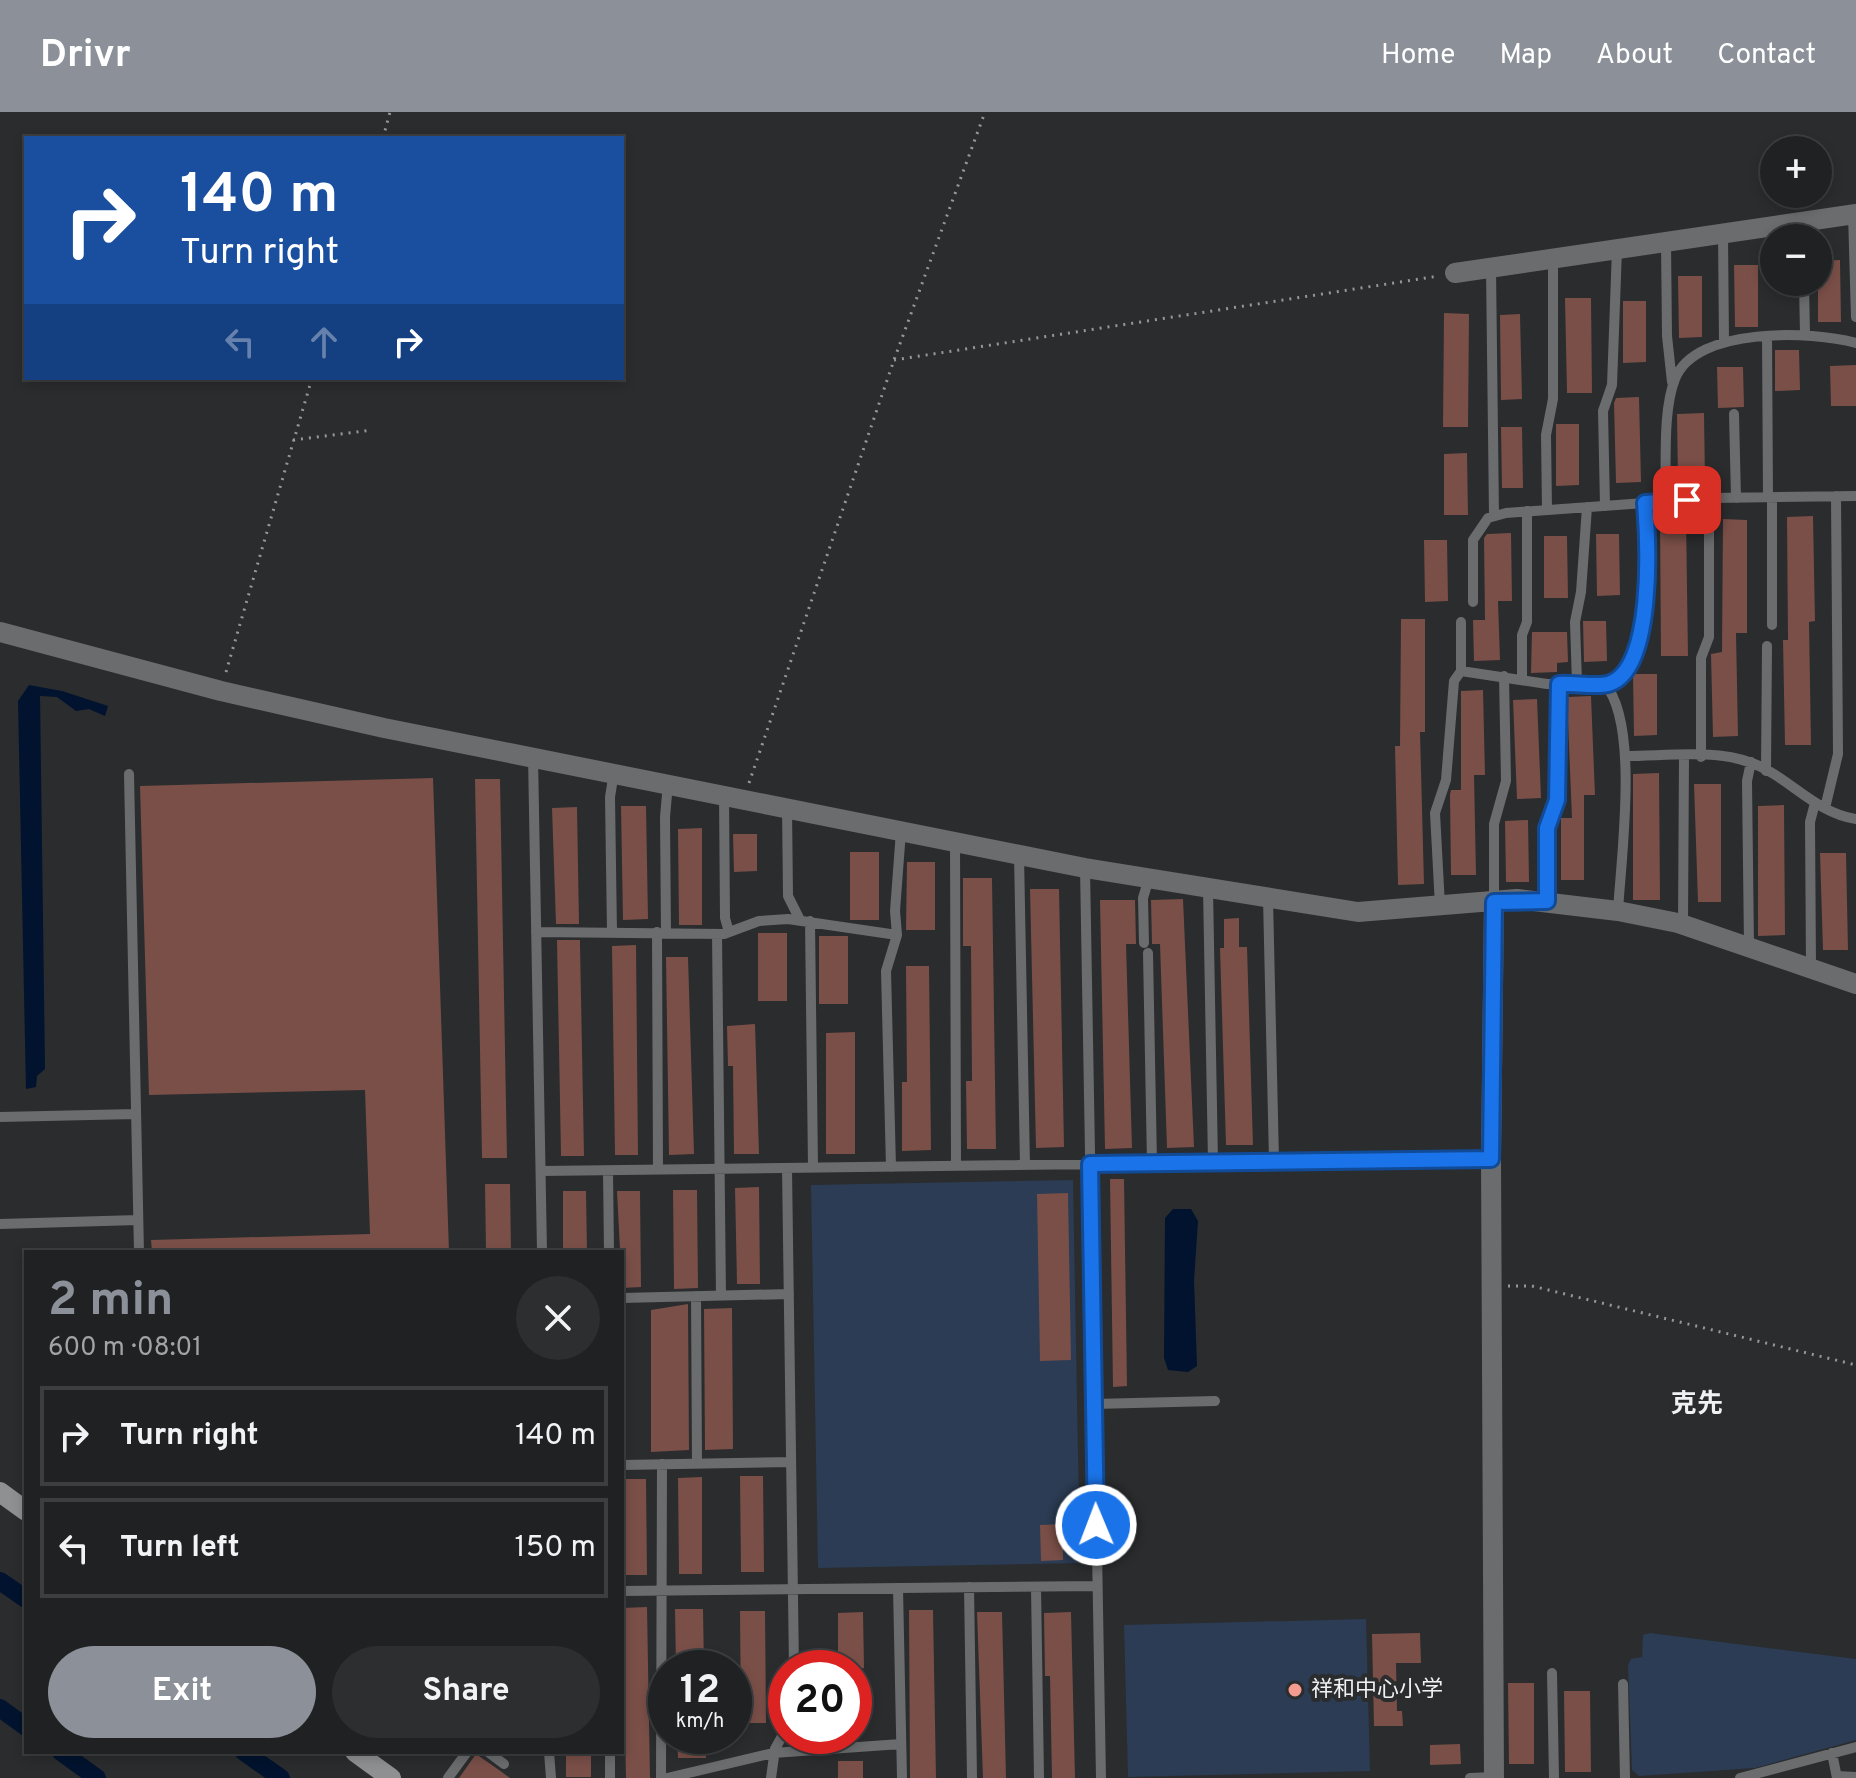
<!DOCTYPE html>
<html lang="en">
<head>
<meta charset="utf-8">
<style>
	body { margin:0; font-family:Overpass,"Noto Sans SC",sans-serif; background:#2d2e2f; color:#f1f3f6; height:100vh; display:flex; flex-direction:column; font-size:30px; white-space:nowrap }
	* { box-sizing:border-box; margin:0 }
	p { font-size:26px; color:#a2a3a5 }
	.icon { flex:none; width:44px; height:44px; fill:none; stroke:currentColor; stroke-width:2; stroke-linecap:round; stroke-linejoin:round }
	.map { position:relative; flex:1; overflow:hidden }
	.panel { position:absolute; left:24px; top:1138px; width:600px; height:504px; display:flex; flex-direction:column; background:#202122; border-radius:0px; box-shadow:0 4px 12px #0003,0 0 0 2px #3d3e40 }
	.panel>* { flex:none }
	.guide { position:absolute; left:24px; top:24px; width:600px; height:244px; border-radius:0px; box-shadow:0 4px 12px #0003,0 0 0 2px #3d3e40; background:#1a4fa0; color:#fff; overflow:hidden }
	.fabs { position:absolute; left:1760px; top:24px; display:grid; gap:16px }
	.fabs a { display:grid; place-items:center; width:72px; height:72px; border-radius:50%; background:#202122; box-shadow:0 4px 12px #0003,0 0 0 2px #3d3e40; font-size:40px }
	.speed { position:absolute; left:648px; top:1538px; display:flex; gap:16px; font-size:40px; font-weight:700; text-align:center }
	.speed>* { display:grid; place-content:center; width:104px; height:104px; border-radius:50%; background:#202122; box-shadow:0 4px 12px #0003,0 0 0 2px #3d3e40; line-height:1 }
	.speed small { font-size:20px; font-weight:400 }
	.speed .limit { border:12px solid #d22; background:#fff; color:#111 }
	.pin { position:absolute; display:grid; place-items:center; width:68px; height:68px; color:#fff; margin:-34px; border-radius:16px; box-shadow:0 4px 12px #0006 }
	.me { position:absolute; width:88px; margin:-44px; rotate:359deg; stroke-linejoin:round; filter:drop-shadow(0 0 6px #0008) }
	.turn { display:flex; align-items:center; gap:28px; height:168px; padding:0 24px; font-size:36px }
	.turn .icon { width:104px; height:104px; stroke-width:2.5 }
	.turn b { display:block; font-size:56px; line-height:68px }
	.lanes { display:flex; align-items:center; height:76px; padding:0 24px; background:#0003; justify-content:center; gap:40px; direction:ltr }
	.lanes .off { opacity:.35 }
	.round { display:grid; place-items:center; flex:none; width:84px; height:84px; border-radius:42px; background:#2d2e2f }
	.overview { display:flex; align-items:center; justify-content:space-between; height:136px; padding:0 24px }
	h1 { font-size:48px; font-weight:700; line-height:60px; color:#8c9099 }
	.primary-button { display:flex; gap:16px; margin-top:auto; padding:16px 24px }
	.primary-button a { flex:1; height:92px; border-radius:48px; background:#8c9099; color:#fff; font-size:32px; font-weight:700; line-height:92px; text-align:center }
	.primary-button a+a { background:#2d2e2f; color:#f1f3f6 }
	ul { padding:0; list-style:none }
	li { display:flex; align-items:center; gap:24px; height:100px; margin:0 16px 12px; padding:0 8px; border:4px solid #3d3e40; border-radius:0px }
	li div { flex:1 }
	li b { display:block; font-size:30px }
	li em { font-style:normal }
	header { display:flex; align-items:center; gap:48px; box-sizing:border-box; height:112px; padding:0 40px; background:#8c9099; color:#fff }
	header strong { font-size:38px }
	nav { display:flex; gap:44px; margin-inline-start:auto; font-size:28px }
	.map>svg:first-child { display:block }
	.green { fill:#2b3c54 }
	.water { fill:#01132e }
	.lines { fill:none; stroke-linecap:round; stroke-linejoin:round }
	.canal { stroke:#01132e; stroke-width:18 }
	.building { fill:#7a4f48 }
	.path { stroke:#969799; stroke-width:3; stroke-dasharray:2 6; stroke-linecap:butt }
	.service { stroke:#6b6c6d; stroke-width:10 }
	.minor { stroke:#6b6c6d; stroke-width:20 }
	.secondary { stroke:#8f9092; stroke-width:20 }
	.route-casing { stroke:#114b97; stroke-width:20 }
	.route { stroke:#1a73e8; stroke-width:14 }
	.poi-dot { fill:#f59c90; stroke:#2a2c2e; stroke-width:3 }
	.labels { text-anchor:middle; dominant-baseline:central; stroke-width:8; stroke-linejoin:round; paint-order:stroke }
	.poi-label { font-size:22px; fill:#f0f1f2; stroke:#2a2c2e; text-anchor:start }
	.quarter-label { font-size:26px; font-weight:bold; fill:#f0f1f2; stroke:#2a2c2e }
</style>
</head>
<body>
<header>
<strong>Drivr</strong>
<nav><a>Home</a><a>Map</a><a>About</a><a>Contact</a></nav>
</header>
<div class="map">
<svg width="1856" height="1666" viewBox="0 0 1856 1666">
	<rect width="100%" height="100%" fill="#2a2c2e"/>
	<path class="green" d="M1073,1068L1080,1451L818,1456L811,1073Z
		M1366,1507L1370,1659L1128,1665L1124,1513Z
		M1650,1521L1856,1547V1628L1755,1656L1639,1664L1632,1658L1628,1553L1631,1547L1642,1545L1643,1523Z"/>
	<path class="water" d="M29,573L62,579L108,594L105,604L89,597L76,599L57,585L40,584L45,957L37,964L36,975L26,977L18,589Z
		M1173,1097H1191L1198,1109L1194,1169L1197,1254L1188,1260L1168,1258L1164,1246L1165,1106Z"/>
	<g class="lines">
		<path class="canal" d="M0,1469L26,1487
			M0,1596L26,1615
			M61,1640L97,1666
			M244,1640L281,1666"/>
	</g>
	<path class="building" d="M1840,148L1841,210H1818V149Z
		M1734,153H1758V215H1735Z
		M1678,164H1702V225L1679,226Z
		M1565,186H1591L1592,281H1567Z
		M1623,189H1646V250L1623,251Z
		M1444,201L1469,202L1468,315H1443Z
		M1520,202L1522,287L1501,288L1500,203Z
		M1775,238H1799L1800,278L1775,279Z
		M1856,253V294H1831L1830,254Z
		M1717,255H1743L1744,295L1718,296Z
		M1639,285L1641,370L1616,371L1614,291L1616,286Z
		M1704,301L1705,369H1678L1677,302Z
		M1556,312H1579V373L1556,374Z
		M1501,315H1522L1523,376H1502Z
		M1467,341L1468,403H1444V342Z
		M1813,404L1815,509L1809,510L1811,633H1785L1783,528H1788L1787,405Z
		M1660,406H1686L1688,544H1661Z
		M1723,407L1747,408V521H1736L1738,624L1713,625L1711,542L1722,540Z
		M1511,421L1512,489H1498L1500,548L1474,549L1473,508H1485L1484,426L1487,422Z
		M1596,422H1619L1620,483L1597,484Z
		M1544,424H1567L1568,486H1544Z
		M1424,428H1447L1448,489L1425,490Z
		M1401,507H1425V620H1420L1424,772L1398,773L1395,634H1400Z
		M1583,509H1606L1607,549L1584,550Z
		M1532,520H1567L1568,550L1557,551V560L1531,561Z
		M1633,562H1657V623L1634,624Z
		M1483,578L1485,663H1474L1476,763H1451L1450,683L1451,678H1461V579Z
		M1591,584L1595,683H1584V768H1561V706H1572L1567,585Z
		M1537,587L1541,686L1517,687L1513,588Z
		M1659,661L1660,788H1633V662Z
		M433,666L449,1140H152L151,1128L370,1122L365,978L149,983L140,674Z
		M475,667H500L507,1046H482Z
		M1694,672H1721V790H1698Z
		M1784,693L1785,823L1758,824V694Z
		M621,694H646L648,807L623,808Z
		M577,695L579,812H556L552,696Z
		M1528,708L1529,770H1506L1505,709Z
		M702,716V813H679L678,717Z
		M733,722H757V759L734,760Z
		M850,740H879V808H850Z
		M1820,741H1846L1848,838H1823Z
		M907,750H935V818H906Z
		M963,766H992L996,1037H967L966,969H972L971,834H963Z
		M1030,777H1059L1064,1035L1036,1036Z
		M1183,787L1194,1035L1167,1036L1160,832H1152L1151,788Z
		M1100,788H1135L1136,832H1126L1132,1036L1105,1037Z
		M1239,806V835H1247L1253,1033H1226L1220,836H1224V807Z
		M758,821H787V889H758Z
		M819,824H848V892H819Z
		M557,828H580V832L584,1044H561Z
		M636,833L638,1043H615L612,834Z
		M666,845H688L694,1042L669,1043Z
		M906,854H929L931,1038L902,1039V970H907Z
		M755,912L759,1042H734L733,954H728L727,914Z
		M855,920V1042H826V921Z
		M1110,1067H1124L1127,1274L1113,1275Z
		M485,1072H510L511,1140H486Z
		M759,1075L760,1172H737L735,1076Z
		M673,1078H697L698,1176L674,1177Z
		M563,1079H586L587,1140H563Z
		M617,1079H640L641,1175L622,1176Z
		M1068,1081L1071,1248L1040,1249L1037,1082Z
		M688,1192L689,1338L651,1340V1198Z
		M732,1196L733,1337L705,1338L704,1197Z
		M740,1364H763L764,1460H741Z
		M702,1365V1462H679L678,1366Z
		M622,1367H646L647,1463H623Z
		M1063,1412V1448L1041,1449L1040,1413Z
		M647,1495L650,1666H626L622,1496Z
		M675,1497H703L704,1556H676Z
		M909,1498H933L936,1666H910Z
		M740,1499H765L766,1611H741Z
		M863,1500L864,1556H838V1501Z
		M977,1500H1002L1006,1666H983Z
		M1071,1500L1075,1666H1052L1050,1564H1045L1044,1501Z
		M1420,1521L1421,1551H1396L1397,1599H1402L1403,1614H1374L1372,1522Z
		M1508,1571H1534V1652H1509Z
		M1564,1579H1590L1591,1660H1565Z
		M677,1624H705L706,1646H678Z
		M1460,1632L1461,1652L1430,1653V1633Z
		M566,1640H591V1665H566Z
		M476,1642L499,1658L510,1666H459Z
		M838,1649H863V1666H838Z"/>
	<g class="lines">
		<path class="path" d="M383,26L390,0
			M894,248L1439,164
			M293,328L372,318
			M226,560L312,266
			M749,671L894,248L985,0
			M1508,1174H1532L1856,1253"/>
		<path class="service" d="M1853,102L1856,205
			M1723,122L1724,230
			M1666,130L1667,224L1672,270
			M1491,156L1494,404
			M1804,170L1805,223
			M1767,224L1768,385
			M1734,302L1736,386
			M1665,389C1667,354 1662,300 1675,267C1696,214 1812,219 1856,231
			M1605,394L1603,299L1612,273L1617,137
			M1547,398L1546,323L1553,287V147
			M1473,490V428L1488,406L1506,401L1714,386L1856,384
			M1461,510V559
			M1772,513V385
			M1522,567V523L1527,510V399
			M1577,571L1575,510L1581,480L1587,395
			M1606,573C1612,568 1621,564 1626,558C1652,529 1648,429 1645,391
			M533,644L542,1140
			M1626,644C1665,644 1715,637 1752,651C1789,665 1815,701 1856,707
			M1701,645V546L1709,525V386
			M1766,659L1767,534
			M129,662L139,1140
			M724,683L725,806L729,820
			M787,695L788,784L800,808
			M1825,696L1838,642L1836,384
			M955,729L956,1053
			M1019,743L1025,1053
			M1085,756L1101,1666
			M1208,776L1213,1050
			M1268,786L1274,1049
			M1547,789V716L1557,688L1559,572
			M1494,790V712L1506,669L1504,564
			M1440,794L1435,701L1446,668L1454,569L1461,559L1547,572L1604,571C1640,610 1621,745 1618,799
			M810,809L813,1055
			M1683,813L1684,644
			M536,820L724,822L759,809L788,807L897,823
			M657,820L658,1058
			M612,821L610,685L614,660
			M666,821L665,705L668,671
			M717,822L721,1184
			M1144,831L1143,786L1149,766
			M1749,835L1747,669L1751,650
			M1148,841L1152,1051
			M1811,855L1810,710L1815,691
			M0,1005L136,1002
			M891,1055L886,859L897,823L895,799L901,719
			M787,1056L794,1556
			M541,1059L1491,1047
			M608,1059L609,1140
			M0,1112L138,1108
			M696,1184L697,1352
			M622,1186L789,1182
			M1094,1292L1215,1289
			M622,1353L791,1350
			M969,1475L972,1666
			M1036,1475L1039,1666
			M898,1476L902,1666
			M622,1479L1097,1474
			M1552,1561L1554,1666
			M1623,1572L1625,1666
			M488,1640L504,1652
			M549,1640L551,1666
			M610,1640V1666
			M1832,1641L1837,1666
			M1837,1664L1856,1665
			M448,1666L467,1640
			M661,1666L662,1352
			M667,1666L773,1641L901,1632
			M771,1666L775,1637L786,1617
			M1470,1666L1494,1665
			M1740,1666L1856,1635"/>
		<path class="minor" d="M1455,161L1856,102
			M0,520L221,579L384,616L1085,756L1358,800L1517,787L1618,799L1678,811L1856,872
			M1494,790L1491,1047L1494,1666"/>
		<path class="secondary" d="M0,1380L26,1399
			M355,1640L391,1666"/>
	</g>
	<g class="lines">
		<defs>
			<path id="route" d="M1096,1413L1090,1052L1491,1047L1494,790L1547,789V716L1557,688L1559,572C1573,571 1597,575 1608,572C1655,559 1648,428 1645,391L1687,388"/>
		</defs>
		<use href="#route" class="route-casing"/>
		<use href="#route" class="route"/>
	</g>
	<circle class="poi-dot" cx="1295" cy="1578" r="8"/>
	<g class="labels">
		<g class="poi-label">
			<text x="1311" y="1578">祥和中心小学</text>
		</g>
		<g class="quarter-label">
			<text x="1697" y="1293">克先</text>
		</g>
	</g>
</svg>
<div class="fabs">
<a>+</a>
<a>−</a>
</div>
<div class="speed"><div>12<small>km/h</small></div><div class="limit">20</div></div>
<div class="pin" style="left:1687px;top:388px;background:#d93025"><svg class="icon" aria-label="arrive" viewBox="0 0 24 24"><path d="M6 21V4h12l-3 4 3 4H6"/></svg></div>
<svg class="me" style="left:1096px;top:1413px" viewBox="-20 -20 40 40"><circle r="17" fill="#1a73e8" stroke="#fff" stroke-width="3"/><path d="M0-11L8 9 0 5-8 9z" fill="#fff"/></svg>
<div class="guide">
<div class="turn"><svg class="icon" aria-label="right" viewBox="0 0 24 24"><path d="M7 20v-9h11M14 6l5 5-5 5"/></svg><div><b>140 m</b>Turn right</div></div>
<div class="lanes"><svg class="icon off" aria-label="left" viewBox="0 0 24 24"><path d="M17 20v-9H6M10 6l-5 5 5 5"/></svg><svg class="icon off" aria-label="ahead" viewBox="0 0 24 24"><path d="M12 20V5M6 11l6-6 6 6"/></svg><svg class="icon" aria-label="right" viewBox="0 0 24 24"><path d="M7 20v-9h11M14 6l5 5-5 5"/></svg></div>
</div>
<section class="panel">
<div class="overview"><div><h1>2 min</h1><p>600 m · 08:01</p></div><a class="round"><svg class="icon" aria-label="close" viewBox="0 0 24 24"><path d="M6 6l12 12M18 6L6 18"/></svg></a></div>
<ul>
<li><svg class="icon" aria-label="right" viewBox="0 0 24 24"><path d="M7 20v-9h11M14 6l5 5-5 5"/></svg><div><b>Turn right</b></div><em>140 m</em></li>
<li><svg class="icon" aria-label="left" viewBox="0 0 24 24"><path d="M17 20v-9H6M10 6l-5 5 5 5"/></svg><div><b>Turn left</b></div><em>150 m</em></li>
</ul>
<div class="primary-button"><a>Exit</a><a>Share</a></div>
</section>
</div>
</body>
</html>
